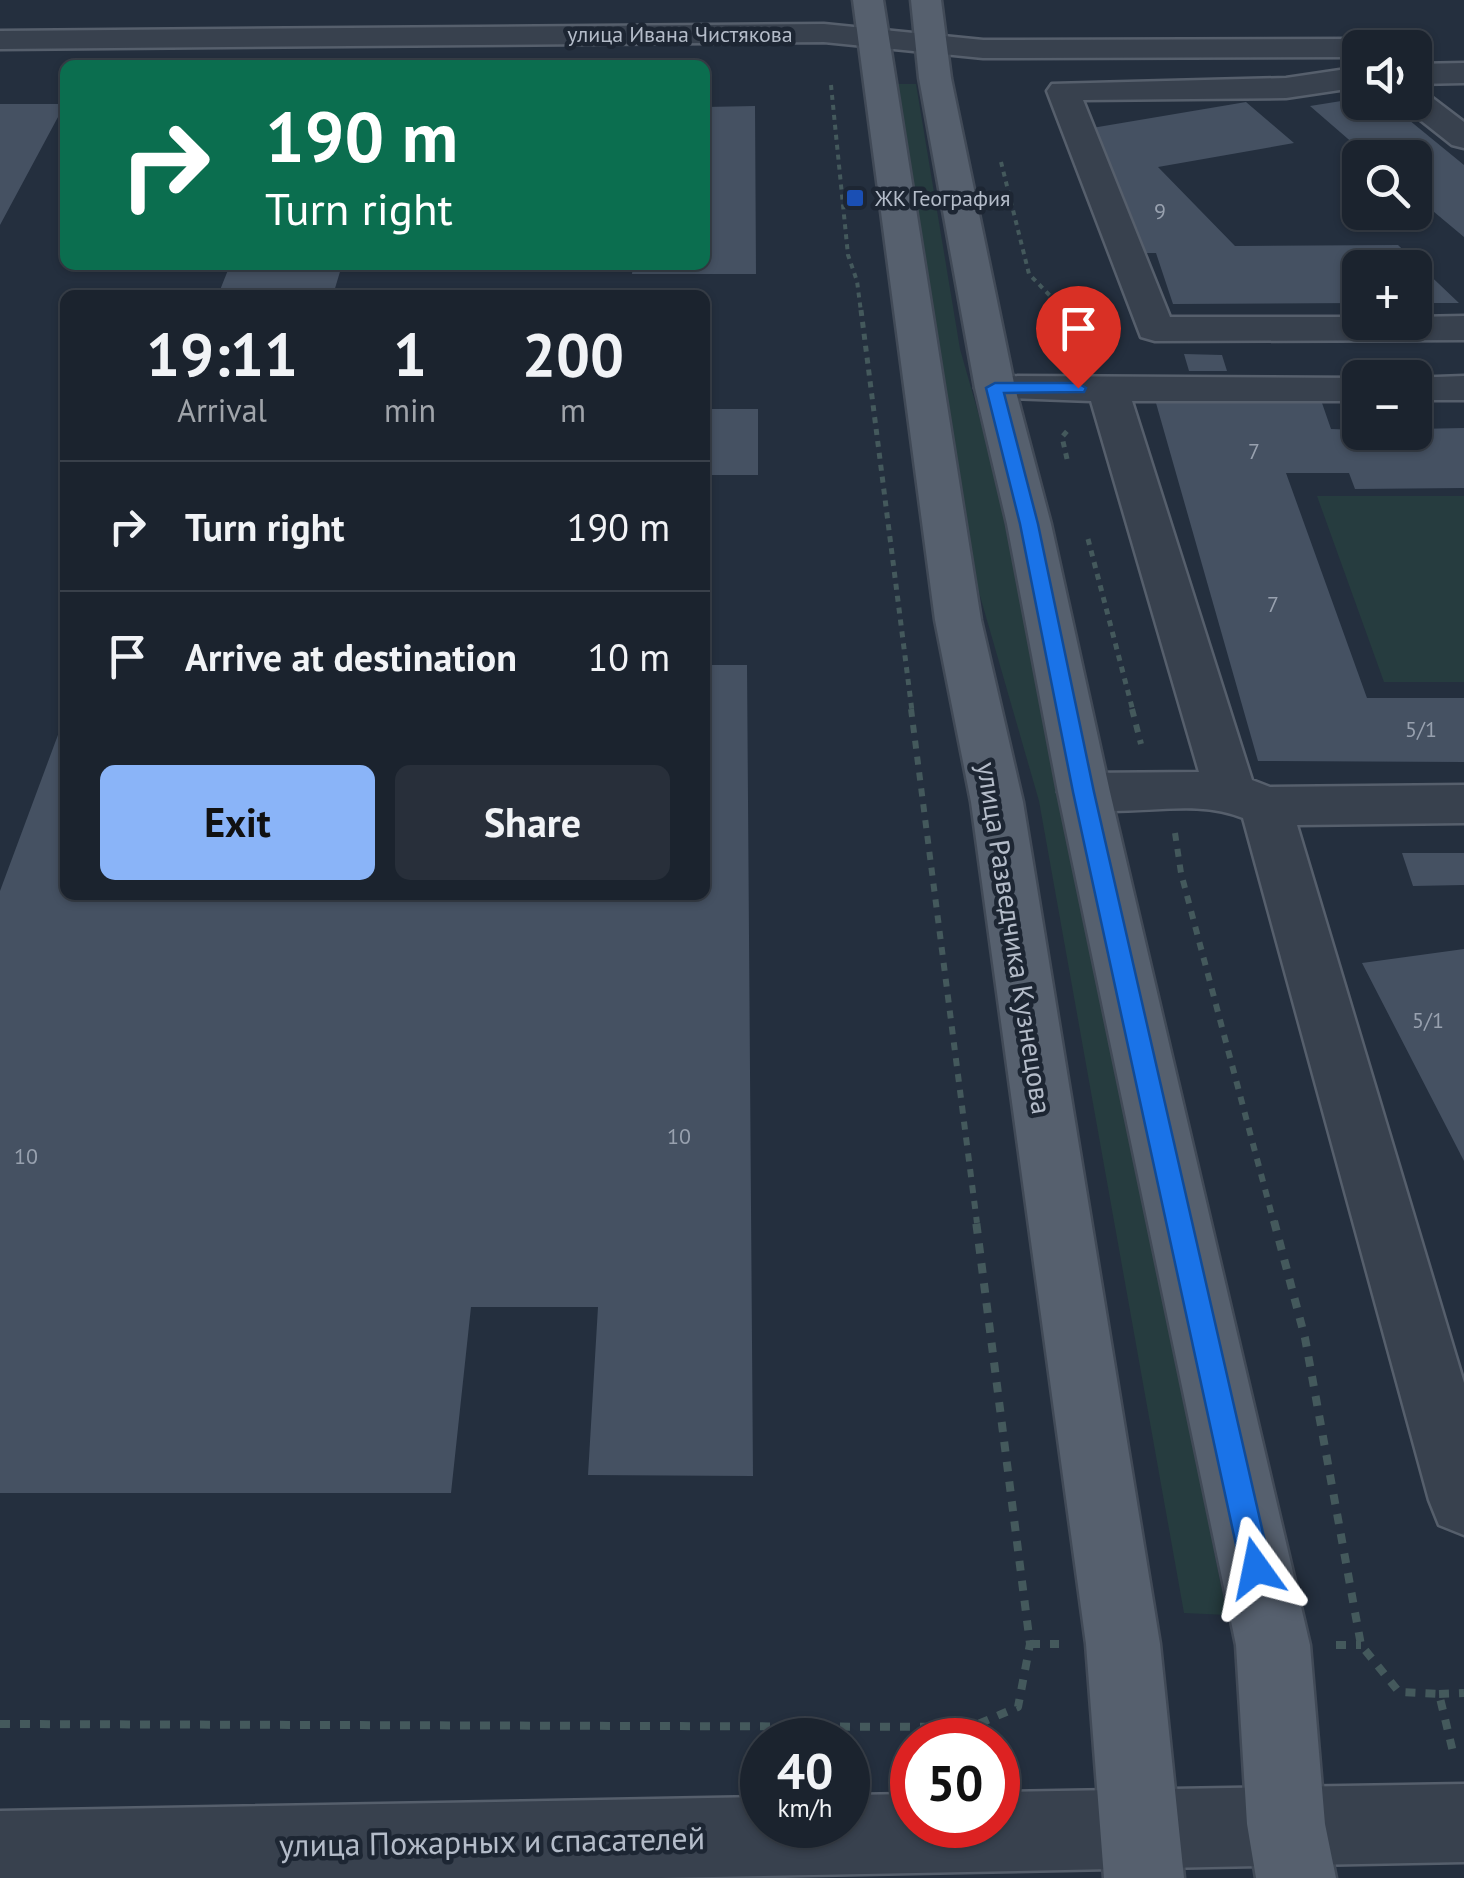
<!DOCTYPE html>
<html lang="en">
<head>
<meta charset="utf-8">
<style>
	body { margin:0; font-family:"PT Sans",sans-serif; background:#282f3a; color:#f1f3f6; height:100vh; display:flex; flex-direction:column; font-size:38px; white-space:nowrap }
	* { box-sizing:border-box; margin:0 }
	p { font-size:32px; color:#a0a4aa }
	.icon { flex:none; width:55px; height:55px; fill:none; stroke:currentColor; stroke-width:2; stroke-linecap:round; stroke-linejoin:round }
	.map { position:relative; flex:1; overflow:hidden }
	.sheet { position:absolute; left:60px; top:290px; width:650px; height:610px; display:flex; flex-direction:column; background:#1b232e; border-radius:15px; box-shadow:0 2px 8px #0004,0 0 0 2px #39404a }
	.sheet>* { flex:none }
	.top-card { position:absolute; left:60px; top:60px; width:650px; height:210px; border-radius:15px; box-shadow:0 2px 8px #0004,0 0 0 2px #39404a; background:#0b6e4f; color:#fff; overflow:hidden }
	.tools { position:absolute; left:1342px; top:30px; display:grid; gap:20px }
	.tools a { display:grid; place-items:center; width:90px; height:90px; border-radius:15px; background:#1b232e; box-shadow:0 2px 8px #0004,0 0 0 2px #39404a; font-size:50px }
	.speed { position:absolute; left:740px; top:1718px; display:flex; gap:20px; font-size:50px; font-weight:700; text-align:center }
	.speed>* { display:grid; place-content:center; width:130px; height:130px; border-radius:50%; background:#1b232e; box-shadow:0 2px 8px #0004,0 0 0 2px #39404a; line-height:1 }
	.speed small { font-size:25px; font-weight:400 }
	.speed .limit { border:15px solid #d22; background:#fff; color:#111 }
	.pin { position:absolute; display:grid; place-items:center; width:85px; height:85px; color:#fff; margin:-102px -42px; border-radius:50% 50% 50% 0; rotate:-45deg; box-shadow:0 0 10px #0007 }
	.pin .icon { rotate:45deg }
	.me { position:absolute; width:110px; margin:-55px; rotate:348deg; stroke-linejoin:round; filter:drop-shadow(0 0 8px #0008) }
	.turn { display:flex; align-items:center; gap:35px; height:210px; padding:0 40px; font-size:45px }
	.turn .icon { width:130px; height:130px; stroke-width:2.5 }
	.turn b { display:block; font-size:70px; line-height:85px }
	.eta { display:flex; justify-content:space-evenly; align-items:center; height:170px; text-align:center }
	.eta b { font-size:60px; font-weight:600; line-height:70px }
	.cta { display:flex; gap:20px; margin-top:auto; padding:20px 40px }
	.cta a { flex:1; height:115px; border-radius:15px; background:#8ab4f8; color:#111; font-size:40px; font-weight:600; line-height:115px; text-align:center }
	.cta a+a { background:#282f3a; color:#f1f3f6 }
	ul { padding:0; list-style:none }
	li { display:flex; align-items:center; gap:30px; height:130px; padding:0 40px; border-top:2px solid #39404a }
	li div { flex:1 }
	li b { display:block; font-size:38px }
	li em { font-style:normal }
	.map>svg:first-child { display:block }
	.green { fill:#263c3f }
	.building { fill:#455162 }
	.lines { fill:none; stroke-linecap:round; stroke-linejoin:round }
	.minor-casing { stroke:#565f6c; stroke-width:5 }
	.major-casing { stroke:#414a57; stroke-width:5 }
	.path-far3 { stroke:#44595c; stroke-width:4; stroke-dasharray:5 5; stroke-linecap:butt }
	.path-far2 { stroke:#44595c; stroke-width:5; stroke-dasharray:6 6; stroke-linecap:butt }
	.path-far1 { stroke:#44595c; stroke-width:6; stroke-dasharray:8 8; stroke-linecap:butt }
	.path { stroke:#44595c; stroke-width:8; stroke-dasharray:10 10; stroke-linecap:butt }
	.minor { fill:#38414e; fill-rule:evenodd }
	.major { fill:#56606e; fill-rule:evenodd }
	.route { fill:#1a73e8; stroke:#114b97; stroke-width:2.5 }
	.transit-dot { fill:#1a4fb4; stroke:#1d2633; stroke-width:4 }
	.labels { text-anchor:middle; dominant-baseline:central; stroke-width:9; stroke-linejoin:round; paint-order:stroke }
	.far-street-label { font-size:22px; fill:#b4bcc9; stroke:#1d2633 }
	.far-poi-label { font-size:22px; fill:#b4bcc9; stroke:#1d2633; text-anchor:start }
	.number-label { font-size:22px; fill:#98a1af }
	.street-label { font-size:28px; fill:#b4bcc9; stroke:#1d2633 }
	.near-street-label { font-size:32px; fill:#b4bcc9; stroke:#1d2633 }
</style>
</head>
<body>
<div class="map">
<svg width="1464" height="1878" viewBox="0 0 1464 1878">
	<rect width="100%" height="100%" fill="#242f3e"/>
	<path class="green" d="M896,84H916L960,349L1003,500L1227,1615L1184,1613L1039,801L976,582Z
		M1317,496H1464V682H1384Z"/>
	<path class="building" d="M1360,98V102H1387L1464,165V237L1415,196V158H1370L1310,106Z
		M1246,102L1294,143L1158,167L1235,246L1398,245L1459,303H1415V268H1360V303L1173,304L1156,253H1134L1092,128Z
		M0,104H65L0,225Z
		M755,106L756,274H632L633,265H705V107Z
		M230,265H342L333,295H218Z
		M1184,354L1222,355L1227,371H1189Z
		M1156,403H1322L1331,429L1415,432V429L1464,428V488L1355,489L1349,473H1286L1367,698H1464V762L1258,761Z
		M705,409H758V475H705Z
		M705,665H747L753,1476L588,1475L598,1307H471L451,1493H0V891L65,716V895H705Z
		M1402,853H1464V885L1413,886Z
		M1464,949V1161L1362,963Z"/>
	<g class="lines">
		<defs>
			<path id="minor" d="M824,24L983,40L1360,39L1371,41L1375,48H1360V57L983,58L824,42L0,49V31Z
				M1464,63V83L1415,84V64Z
				M1360,67V87L1286,98L1083,100L1170,317H1360V322H1415V317L1464,316V340L1155,341L1141,337L1047,91L1052,84L1286,78Z
				M1415,90L1426,93L1464,122V148L1452,145L1404,107L1401,102H1415Z
				M995,376L1362,378L1360,401H1132L1252,780L1270,787L1464,785V823L1297,825L1464,1383V1535L1439,1525L1429,1500L1243,818C1187,795 1123,822 1066,805L1058,792L1066,779L1084,773L1199,772L1091,401L981,397L975,388L981,379Z
				M1464,376V400H1415V378H1409Z
				M1464,1784V1862L660,1878H0V1811L762,1797V1825H848V1795L912,1794V1825H998V1792Z"/>
			<path id="major" d="M853,0H883L981,620L1023,802L1160,1644L1184,1878H1104L1086,1644L971,802L935,620Z
				M911,0H941L951,78L1015,388L1051,524L1110,792L1310,1645L1325,1824L1336,1878H1256L1247,1824L1236,1645L1058,792L1007,524L975,388L919,78Z"/>
		</defs>
		<use href="#minor" class="minor-casing"/>
		<use href="#major" class="major-casing"/>
		<path class="path-far3" d="M831,85L848,255L857,281L861,312
			M1001,162L1029,274L1057,303L1059,312"/>
		<path class="path-far2" d="M861,310L912,711
			M1059,310L1068,349
			M1067,459L1062,437L1069,429
			M1088,539L1133,711"/>
		<path class="path-far1" d="M911,709L977,1223
			M1132,709L1141,744
			M1175,833L1181,873L1274,1223"/>
		<path class="path" d="M1274,1221L1305,1338L1361,1645L1399,1692L1439,1694L1454,1756
			M1030,1644H1059
			M1336,1645H1361
			M1439,1694L1464,1693
			M0,1724L971,1727L1018,1707L1030,1644L976,1221
			M971,1727L973,1740"/>
		<use href="#minor" class="minor"/>
		<use href="#major" class="major"/>
	</g>
	<path class="route" d="M1078,383L1086,388L1084,392L1004,393L1038,524L1094,792L1271,1568L1267,1578L1256,1582L1245,1578L1241,1568L1073,792L1020,524L986,388L995,383Z"/>
	<rect class="transit-dot" x="845" y="188" width="20" height="20" rx="5"/>
	<g class="labels">
		<g class="far-street-label">
			<text x="680" y="34">улица Ивана Чистякова</text>
		</g>
		<g class="far-poi-label">
			<text x="875" y="198">ЖК География</text>
		</g>
		<g class="number-label">
			<text x="1160" y="211">9</text>
			<text x="1254" y="451">7</text>
			<text x="1273" y="604">7</text>
			<text x="1421" y="729">5/1</text>
			<text x="1428" y="1020">5/1</text>
			<text x="679" y="1136">10</text>
			<text x="26" y="1156">10</text>
		</g>
		<g class="street-label">
			<text transform="translate(1015 938) rotate(81)">улица Разведчика Кузнецова</text>
		</g>
		<g class="near-street-label">
			<text transform="translate(492 1841) rotate(-1)">улица Пожарных и спасателей</text>
		</g>
	</g>
</svg>
<div class="tools">
<a><svg class="icon" aria-label="sound" viewBox="0 0 24 24"><path d="M4 9h4l5-4v14l-5-4H4zM17 9q2 3 0 6"/></svg></a>
<a><svg class="icon" aria-label="search" viewBox="0 0 24 24"><circle cx="10" cy="10" r="6"/><path d="M15 15l6 6"/></svg></a>
<a>+</a>
<a>−</a>
</div>
<div class="speed"><div>40<small>km/h</small></div><div class="limit">50</div></div>
<div class="pin" style="left:1078px;top:388px;background:#d93025"><svg class="icon" aria-label="arrive" viewBox="0 0 24 24"><path d="M6 21V4h12l-3 4 3 4H6"/></svg></div>
<svg class="me" style="left:1256px;top:1568px" viewBox="-20 -20 40 40"><path d="M0-17L14 15 0 8-14 15z" fill="#1a73e8" stroke="#fff" stroke-width="4"/></svg>
<div class="top-card">
<div class="turn"><svg class="icon" aria-label="right" viewBox="0 0 24 24"><path d="M7 20v-9h11M14 6l5 5-5 5"/></svg><div><b>190 m</b>Turn right</div></div>
</div>
<section class="sheet">
<div class="eta">
<div><b>19:11</b><p>Arrival</p></div>
<div><b>1</b><p>min</p></div>
<div><b>200</b><p>m</p></div>
</div>
<ul>
<li><svg class="icon" aria-label="right" viewBox="0 0 24 24"><path d="M7 20v-9h11M14 6l5 5-5 5"/></svg><div><b>Turn right</b></div><em>190 m</em></li>
<li><svg class="icon" aria-label="arrive" viewBox="0 0 24 24"><path d="M6 21V4h12l-3 4 3 4H6"/></svg><div><b>Arrive at destination</b></div><em>10 m</em></li>
</ul>
<div class="cta"><a>Exit</a><a>Share</a></div>
</section>
</div>
</body>
</html>
